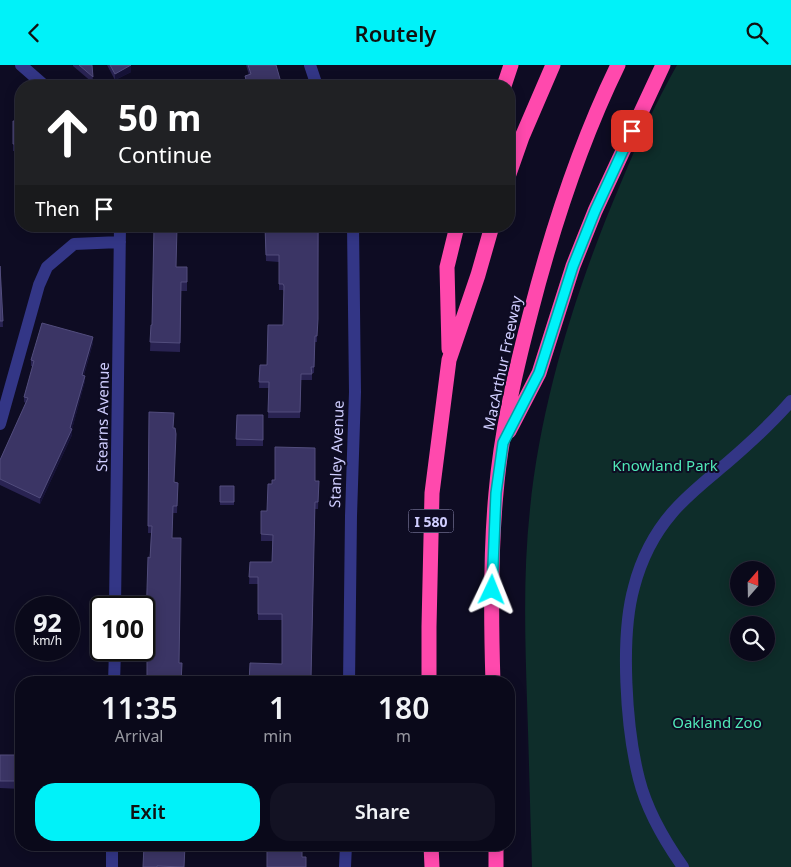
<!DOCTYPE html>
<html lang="en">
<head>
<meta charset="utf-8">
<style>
	body { margin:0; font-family:"Noto Sans",sans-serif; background:#131223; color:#f1f3f6; height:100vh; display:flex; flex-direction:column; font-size:19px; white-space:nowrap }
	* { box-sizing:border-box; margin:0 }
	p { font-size:16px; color:#999aa2 }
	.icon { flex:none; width:28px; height:28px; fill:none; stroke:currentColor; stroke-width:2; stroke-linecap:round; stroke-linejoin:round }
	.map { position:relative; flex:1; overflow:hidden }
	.sheet { position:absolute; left:15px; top:611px; width:500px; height:175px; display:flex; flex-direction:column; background:#0a091a; border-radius:20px; box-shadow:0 2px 12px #0003,0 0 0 1px #2a2a39 }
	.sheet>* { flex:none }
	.hud { position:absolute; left:15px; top:15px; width:500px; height:152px; border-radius:20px; box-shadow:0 2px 12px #0003,0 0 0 1px #2a2a39; background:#202124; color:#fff; overflow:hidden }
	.needle { width:32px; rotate:20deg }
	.fabs { position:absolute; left:730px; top:496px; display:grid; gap:10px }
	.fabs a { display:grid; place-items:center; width:45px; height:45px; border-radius:50%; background:#0a091a; box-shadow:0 2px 12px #0003,0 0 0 1px #2a2a39; font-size:25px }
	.speed { position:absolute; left:15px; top:531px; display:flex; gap:10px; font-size:25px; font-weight:700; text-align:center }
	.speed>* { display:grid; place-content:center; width:65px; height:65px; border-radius:50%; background:#0a091a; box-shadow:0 2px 12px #0003,0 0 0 1px #2a2a39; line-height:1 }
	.speed small { font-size:12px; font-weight:400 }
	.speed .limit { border:2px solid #111; border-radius:8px; background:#fff; color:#111 }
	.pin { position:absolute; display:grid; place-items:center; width:42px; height:42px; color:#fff; margin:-21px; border-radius:10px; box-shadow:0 2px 8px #0006 }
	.me { position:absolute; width:55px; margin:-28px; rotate:2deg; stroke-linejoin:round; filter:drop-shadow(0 0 4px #0008) }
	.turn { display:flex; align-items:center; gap:18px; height:105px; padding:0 20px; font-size:22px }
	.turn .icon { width:65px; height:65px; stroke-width:2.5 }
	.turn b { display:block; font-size:35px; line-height:42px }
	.then { display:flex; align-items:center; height:48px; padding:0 20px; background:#0003; gap:10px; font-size:19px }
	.eta { display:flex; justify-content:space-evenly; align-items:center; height:85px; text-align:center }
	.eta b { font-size:30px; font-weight:600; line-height:35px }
	.action { display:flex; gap:10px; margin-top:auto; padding:10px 20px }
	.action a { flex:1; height:58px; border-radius:20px; background:#00f2f9; color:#111; font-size:20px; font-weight:600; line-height:58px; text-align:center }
	.action a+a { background:#131223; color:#f1f3f6 }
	header { display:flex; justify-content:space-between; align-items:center; height:65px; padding:0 20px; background:#00f2f9; color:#111; font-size:22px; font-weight:600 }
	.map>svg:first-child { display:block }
	.green { fill:#0e2d2a; fill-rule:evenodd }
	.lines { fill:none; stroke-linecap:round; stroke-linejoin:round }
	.minor { stroke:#333686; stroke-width:12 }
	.highway { stroke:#ff49ad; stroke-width:15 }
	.wall { fill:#292352 }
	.shaded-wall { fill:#161237 }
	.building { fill:#3b3565; stroke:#524d7d }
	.route-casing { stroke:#009da2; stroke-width:12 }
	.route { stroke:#00f2f9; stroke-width:9 }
	.labels { text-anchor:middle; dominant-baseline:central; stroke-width:4; stroke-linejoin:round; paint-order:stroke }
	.shield { fill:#0e0c23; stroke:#9694bd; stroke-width:1 }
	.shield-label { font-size:14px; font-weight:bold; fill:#d0ceff }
	.street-label { font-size:15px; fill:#d0ceff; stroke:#0e0c23 }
	.park-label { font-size:15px; fill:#50e8b7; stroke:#0e0c23 }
</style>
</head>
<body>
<header><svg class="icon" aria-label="back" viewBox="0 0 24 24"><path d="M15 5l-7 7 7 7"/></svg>Routely<svg class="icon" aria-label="search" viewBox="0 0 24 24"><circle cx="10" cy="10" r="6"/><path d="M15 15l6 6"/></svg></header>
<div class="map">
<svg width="791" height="802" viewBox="0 0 791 802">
	<rect width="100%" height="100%" fill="#0e0c23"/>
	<path class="green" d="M677,0H791V802H532C530,746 529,691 527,635C525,572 523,508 530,444C541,335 577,221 620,120C637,79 655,39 677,0ZM739,505H766V532H739ZM739,560H766V588H739Z"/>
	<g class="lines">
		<path class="minor" d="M21,0L45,21
			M310,0L317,21
			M0,359L39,220L47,202L74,179L120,177
			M115,542L120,161
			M114,618L115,585
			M349,618L351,451L355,327L353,161
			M112,802V780
			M345,802L346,780
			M683,802C664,775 647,746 639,714C626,663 620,572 634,522C641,495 654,469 672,448C688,429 709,413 728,397C750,378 772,358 791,336"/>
		<path class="highway" d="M504,21L511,0
			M509,109L522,72L553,0
			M449,284L447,202L457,161
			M509,366L539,308L573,201L595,146L663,0
			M429,618V562L432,428L449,295L478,210L492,161
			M493,618C491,555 490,491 496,428C501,368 515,308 530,250C552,164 579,80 618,0
			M431,780L432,802
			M496,780V802"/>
	</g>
	<path class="wall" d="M73,0H92L93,18L73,1Z
		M107,0H131V7L115,15Z
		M246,0H276L282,21H247L245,17V11L249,10Z
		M21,44V86H13V56H15Z
		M265,161H319L317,277H315L314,308H312V315H301L300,353H268L269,323H259L260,300H267L283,260L284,227L283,225H279V197L266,196Z
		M0,201L3,262H0Z
		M176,202H187V226H181L180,287L150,286L151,260H152Z
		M93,278L84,310L85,316L72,364V370L40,439L0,420V395L26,338L24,337V332L33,301H31V295Z
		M149,347L173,363L174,417L178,418L177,448H173L147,597H145V590L151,468H148Z
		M237,350H263V381H236Z
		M315,416H319L318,444H315L311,618H249L282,599V555H258V519H249L250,497H272V476H261V446H267Z
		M220,421H234V440H220Z
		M0,690H21V724L0,723Z
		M55,780H78V783L55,782Z
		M185,780L184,802H143Z"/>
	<path class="shaded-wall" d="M131,0V7L115,15V9Z
		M93,272V278L82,316V310Z
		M85,311V316L71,368L72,364V370L40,439V433L70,363Z"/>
	<path class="building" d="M79,0H92L93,12Z
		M110,0H131L115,9Z
		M248,0H276L282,21H248L245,11L251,9Z
		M15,44H21V79H13V56H16Z
		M154,161L177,162L176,202H187V217H181L180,278L150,277L151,260H152Z
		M265,161H318V254L317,271H315L314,302H311L312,309H301L300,347H268L269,317H259L260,300H267L268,260H283L284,221L283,219H279V190H266Z
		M0,201L3,256H0Z
		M42,258L93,272L82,310L85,311L70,363L72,364L40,433L0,414V395L28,333L24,332L34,296L31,295Z
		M149,347L174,348L173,363H175L176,369L174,417L178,418L177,441H173L172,473H181L179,598H182L181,618H147V590H145L148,492L150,493L152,461H148Z
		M237,350H263V375L236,374Z
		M275,382L315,383V416H319L318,437H315L311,613L307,614V618H249L250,598L282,599V549H258V512H249L250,497H272L273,470L261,469V446H267L268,419H272V415H275Z
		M220,421H234V437H220Z
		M33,611H63V618H33Z
		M0,690H21V716H0Z
		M144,780H185L184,802L157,801V802H143Z
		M267,780H302V792H306V802H267Z"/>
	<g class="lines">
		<defs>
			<path id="route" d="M492,525L496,428L503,378L539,308L573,201L595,146L632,66"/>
		</defs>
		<use href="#route" class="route-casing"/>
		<use href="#route" class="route"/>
	</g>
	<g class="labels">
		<rect class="shield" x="408.5" y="444.5" width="45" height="23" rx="4"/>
		<g class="shield-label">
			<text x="431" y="456">I 580</text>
		</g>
		<g class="street-label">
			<text transform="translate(502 298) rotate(-78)">MacArthur Freeway</text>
			<text transform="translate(102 352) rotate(-89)">Stearns Avenue</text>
			<text transform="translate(336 389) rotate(-88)">Stanley Avenue</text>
		</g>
		<g class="park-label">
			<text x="665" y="400">Knowland Park</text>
			<text x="717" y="657">Oakland Zoo</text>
		</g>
	</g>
</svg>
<div class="fabs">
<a><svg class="needle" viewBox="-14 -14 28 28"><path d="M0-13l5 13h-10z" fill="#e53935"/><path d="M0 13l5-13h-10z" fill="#999aa2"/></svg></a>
<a><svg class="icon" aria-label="search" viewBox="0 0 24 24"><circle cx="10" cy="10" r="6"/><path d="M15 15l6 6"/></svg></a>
</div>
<div class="speed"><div>92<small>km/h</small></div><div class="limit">100</div></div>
<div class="pin" style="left:632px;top:66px;background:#d93025"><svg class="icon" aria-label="arrive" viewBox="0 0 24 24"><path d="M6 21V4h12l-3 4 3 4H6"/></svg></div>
<svg class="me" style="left:492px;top:525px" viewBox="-20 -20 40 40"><path d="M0-17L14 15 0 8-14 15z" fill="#00f2f9" stroke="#fff" stroke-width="4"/></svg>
<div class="hud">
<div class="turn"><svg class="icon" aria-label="ahead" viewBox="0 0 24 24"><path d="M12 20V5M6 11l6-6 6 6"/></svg><div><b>50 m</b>Continue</div></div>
<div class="then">Then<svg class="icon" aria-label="arrive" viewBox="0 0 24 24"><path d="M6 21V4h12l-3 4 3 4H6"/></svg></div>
</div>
<section class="sheet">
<div class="eta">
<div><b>11:35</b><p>Arrival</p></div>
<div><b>1</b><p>min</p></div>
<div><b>180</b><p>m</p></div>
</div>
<div class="action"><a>Exit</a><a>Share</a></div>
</section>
</div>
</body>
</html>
